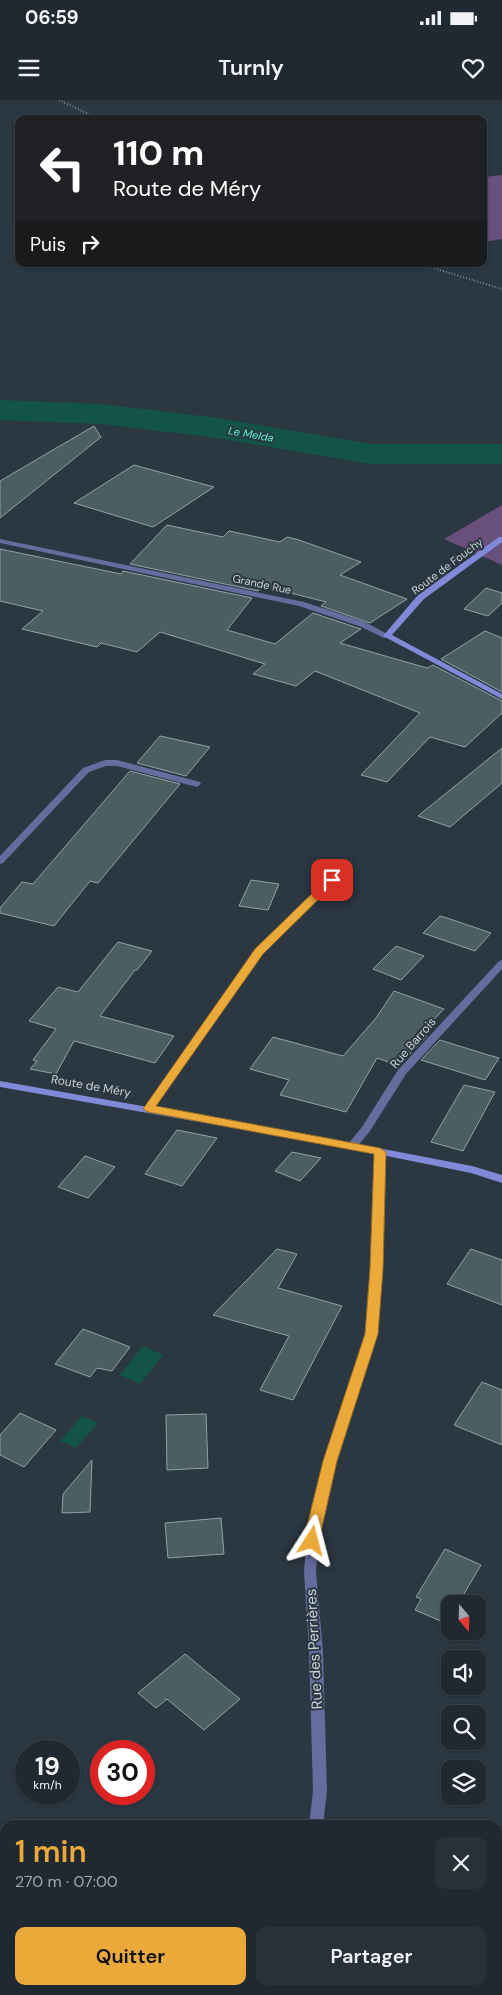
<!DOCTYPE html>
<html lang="fr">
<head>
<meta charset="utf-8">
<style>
	body { margin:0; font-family:"DM Sans",sans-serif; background:#283139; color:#f1f3f6; height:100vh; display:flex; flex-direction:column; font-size:19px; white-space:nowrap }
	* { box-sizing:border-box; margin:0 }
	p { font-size:16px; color:#a2a6ab }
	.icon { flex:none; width:28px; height:28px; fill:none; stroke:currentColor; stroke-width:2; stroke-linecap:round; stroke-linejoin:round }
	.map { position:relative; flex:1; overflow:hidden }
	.details { position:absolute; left:0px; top:1720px; width:502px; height:175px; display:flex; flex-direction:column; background:#202931; border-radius:15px 15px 0 0; box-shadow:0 1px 4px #0004,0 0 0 1px #3d454d }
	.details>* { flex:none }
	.banner { position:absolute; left:15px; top:15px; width:472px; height:152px; border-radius:10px; box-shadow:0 1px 4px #0004,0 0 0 1px #3d454d; background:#202124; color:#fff; overflow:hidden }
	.needle { width:32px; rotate:161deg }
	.tools { position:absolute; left:441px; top:1495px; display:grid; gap:10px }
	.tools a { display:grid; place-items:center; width:45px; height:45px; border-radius:10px; background:#202931; box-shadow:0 1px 4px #0004,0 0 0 1px #3d454d; font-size:25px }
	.speed { position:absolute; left:15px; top:1640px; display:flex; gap:10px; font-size:25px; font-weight:700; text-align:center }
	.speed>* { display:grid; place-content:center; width:65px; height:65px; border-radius:50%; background:#202931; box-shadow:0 1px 4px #0004,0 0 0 1px #3d454d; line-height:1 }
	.speed small { font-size:12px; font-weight:400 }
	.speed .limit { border:8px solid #d22; background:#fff; color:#111 }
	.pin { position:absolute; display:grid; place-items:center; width:42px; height:42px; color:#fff; margin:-21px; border-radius:10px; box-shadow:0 2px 8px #0006 }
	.me { position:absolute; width:55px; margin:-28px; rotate:9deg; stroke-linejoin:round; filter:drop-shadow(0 0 4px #0008) }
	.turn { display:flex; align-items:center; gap:18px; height:105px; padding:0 15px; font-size:22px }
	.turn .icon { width:65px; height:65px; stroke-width:2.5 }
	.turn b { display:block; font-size:35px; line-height:42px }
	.then { display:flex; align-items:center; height:48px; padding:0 15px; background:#0003; gap:10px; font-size:19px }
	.round { display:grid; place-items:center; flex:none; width:52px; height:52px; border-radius:10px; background:#283139 }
	.overview { display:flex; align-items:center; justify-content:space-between; height:85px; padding:0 15px }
	h1 { font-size:30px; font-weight:600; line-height:38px; color:#eba93a }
	.primary-button { display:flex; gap:10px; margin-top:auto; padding:10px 15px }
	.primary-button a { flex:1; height:58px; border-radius:10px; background:#eba93a; color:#111; font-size:20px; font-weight:600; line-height:58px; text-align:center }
	.primary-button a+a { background:#283139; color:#f1f3f6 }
	.status { display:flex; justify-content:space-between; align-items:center; height:35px; padding:0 25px; background:#202931; direction:ltr }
	.status svg { height:14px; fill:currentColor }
	header { display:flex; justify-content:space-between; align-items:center; height:65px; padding:0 15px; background:#202931; font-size:22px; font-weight:600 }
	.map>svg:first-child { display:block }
	.green { fill:#694f7b }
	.water { fill:#125548 }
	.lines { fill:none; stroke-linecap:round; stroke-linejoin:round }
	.river { fill:#125548; fill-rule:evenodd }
	.building { fill:#4b5e62; stroke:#90a4a8 }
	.path { stroke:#828b93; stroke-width:2; stroke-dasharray:1 2; stroke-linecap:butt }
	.lane { fill:#656c9e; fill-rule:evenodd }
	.street { fill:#656c9e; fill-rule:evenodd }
	.secondary { fill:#808ad9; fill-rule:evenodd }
	.route { fill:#eba93a; stroke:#996e26 }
	.labels { text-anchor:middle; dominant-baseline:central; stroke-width:4; stroke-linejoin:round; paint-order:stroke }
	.far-water-label { font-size:11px; font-style:italic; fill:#51f7d6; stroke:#2b3741 }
	.far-street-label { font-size:11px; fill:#cbd3d9; stroke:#2b3741 }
	.street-label { font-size:12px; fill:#cbd3d9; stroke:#2b3741 }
	.near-street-label { font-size:15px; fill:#cbd3d9; stroke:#2b3741 }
</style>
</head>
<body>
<div class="status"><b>06:59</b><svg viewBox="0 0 49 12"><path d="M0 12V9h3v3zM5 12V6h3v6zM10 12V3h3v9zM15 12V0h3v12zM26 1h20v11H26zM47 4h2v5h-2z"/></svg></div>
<header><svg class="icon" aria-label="menu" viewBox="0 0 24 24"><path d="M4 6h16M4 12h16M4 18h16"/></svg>Turnly<svg class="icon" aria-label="heart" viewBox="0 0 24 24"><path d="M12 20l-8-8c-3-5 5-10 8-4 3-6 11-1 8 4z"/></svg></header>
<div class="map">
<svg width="502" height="1895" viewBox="0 0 502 1895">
	<rect width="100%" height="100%" fill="#2b3741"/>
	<path class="green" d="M502,75V139L484,142V77Z
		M502,405V465L444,439Z"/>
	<path class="water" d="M143,1246L163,1255L140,1284L120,1275Z
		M82,1316L98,1323L76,1348L60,1341Z"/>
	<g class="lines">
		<path class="river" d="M0,300L101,304L218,318L370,344H502V364H370L218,338L101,324L0,320Z"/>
	</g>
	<path class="building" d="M94,326L101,337L0,418V381Z
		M134,365L214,387L153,427L74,403Z
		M167,425L223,437L229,431L280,442L287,437L299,440L361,462L340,475L407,499L370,523L321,506L326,502L283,491L262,487L258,491L130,464Z
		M0,449L121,474L123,471L252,498L227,530L275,544L313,513L361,529L340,543L427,568L433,565L502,601V613L465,647L430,637L387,682L361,675L420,613L315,571L296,586L253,574L265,564L160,532L137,552L101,543L97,547L22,529L43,511L0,501Z
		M486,488L502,493V503L488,516L464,509Z
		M485,531L502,538V592L441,559Z
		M160,636L210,647L186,676L137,663Z
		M502,648V683L450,727L418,716Z
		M130,671L180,684L98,783L90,781L54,826L0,813V808L22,782L33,784Z
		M251,780L279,784L268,810L239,806Z
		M440,816L447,818L491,833L475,851L423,833Z
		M118,842L152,851L137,870H135L100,916L174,936L155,963L74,941L56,974L30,969L37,961L33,960L56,929L29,921L58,887L78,892Z
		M396,846L424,856L401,880L373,869Z
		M394,891L444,909L420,934L427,936L408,956L403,954L394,964L377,958L346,1012L280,995L289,980L250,969L273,937L343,956L376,918Z
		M440,940L485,954L499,958L485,980L421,960Z
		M464,985L495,992L463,1051L431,1042Z
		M177,1030L217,1038L182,1086L145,1074Z
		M292,1052L321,1058L300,1081L275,1071Z
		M85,1056L115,1067L88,1098L58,1087Z
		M277,1149L297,1154L278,1188L342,1206L293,1300L260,1290L289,1236L213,1215Z
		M471,1149L502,1160V1205L447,1184Z
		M83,1229L130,1247L112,1271L97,1268L90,1277L55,1264Z
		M482,1282L502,1290V1345L454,1325Z
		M20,1313L56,1330L24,1367L0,1355V1335Z
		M206,1314L208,1368L167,1370L166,1315Z
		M92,1360L90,1412L62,1413L63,1394Z
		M221,1418L224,1454L168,1458L165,1423Z
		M445,1449L481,1465L458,1504H450V1511L443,1522L415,1510L421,1499L416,1497Z
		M185,1554L240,1599L204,1630L167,1599L156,1608L138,1593Z"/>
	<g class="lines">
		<path class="path" d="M59,0L99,19
			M420,164L502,189"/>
		<path class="lane" d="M117,660L200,682L201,684L197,687L117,666H106L89,672L3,763L0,764V756L83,668L105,660Z"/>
		<path class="street" d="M0,439L304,502L365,522L391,536L387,538H384L359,526L299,506L0,443Z
			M332,777L335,778L337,780L335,782L262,853L153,1011H145L144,1009L145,1007L256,849L329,778Z
			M502,860V869L406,974L370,1031L356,1048H348L347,1046L348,1044L362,1027L398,970L499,861Z
			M380,1048L385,1051L382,1169L377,1234L336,1361L320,1426L316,1471L323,1552L327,1691L323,1725H309L313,1691L309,1552L304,1471L308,1426L324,1361L365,1234L370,1169L375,1051Z
			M284,1890H298L297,1895H283Z"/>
		<path class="secondary" d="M499,437H502V442L424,499L392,535L502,594V599L383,536L418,495Z
			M0,981L352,1043L472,1066L502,1075V1083L471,1073L352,1049L0,987Z"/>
	</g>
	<path class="route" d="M332,777L337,780L336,782L263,854L156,1006L380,1048L386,1052L383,1169L378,1234L337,1361L318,1445H307L305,1441L307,1426L323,1361L365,1234L370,1169L374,1054L148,1012L143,1009L255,849L328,778Z"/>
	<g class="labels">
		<g class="far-water-label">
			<text transform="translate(251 334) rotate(10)">Le Melda</text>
		</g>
		<g class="far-street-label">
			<text transform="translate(447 466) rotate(-37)">Route de Fouchy</text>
			<text transform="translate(262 484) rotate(12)">Grande Rue</text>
		</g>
		<g class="street-label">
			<text transform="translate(413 943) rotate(-49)">Rue Barrois</text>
			<text transform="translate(91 986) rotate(10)">Route de Méry</text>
		</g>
		<g class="near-street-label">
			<text transform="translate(314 1549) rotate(-93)">Rue des Perrières</text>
		</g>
	</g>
</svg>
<div class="tools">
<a><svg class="needle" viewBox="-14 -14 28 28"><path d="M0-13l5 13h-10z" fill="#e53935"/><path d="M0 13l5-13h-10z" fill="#a2a6ab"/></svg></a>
<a><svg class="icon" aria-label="sound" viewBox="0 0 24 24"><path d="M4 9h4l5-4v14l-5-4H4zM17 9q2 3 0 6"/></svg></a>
<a><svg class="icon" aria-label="search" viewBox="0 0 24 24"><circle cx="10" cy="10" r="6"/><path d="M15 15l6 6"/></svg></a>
<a><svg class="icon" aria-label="layers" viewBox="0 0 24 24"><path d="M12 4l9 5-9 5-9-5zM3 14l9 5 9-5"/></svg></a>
</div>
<div class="speed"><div>19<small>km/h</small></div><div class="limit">30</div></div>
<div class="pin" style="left:332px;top:780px;background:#d93025"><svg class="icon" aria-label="arrive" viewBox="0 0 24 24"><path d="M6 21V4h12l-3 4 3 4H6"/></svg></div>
<svg class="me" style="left:312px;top:1441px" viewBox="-20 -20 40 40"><path d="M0-17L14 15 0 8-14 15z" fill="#eba93a" stroke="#fff" stroke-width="4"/></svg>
<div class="banner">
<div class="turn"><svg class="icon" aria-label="left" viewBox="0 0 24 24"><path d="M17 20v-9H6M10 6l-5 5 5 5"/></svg><div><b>110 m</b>Route de Méry</div></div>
<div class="then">Puis<svg class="icon" aria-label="right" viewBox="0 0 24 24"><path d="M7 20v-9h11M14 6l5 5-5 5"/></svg></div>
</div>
<section class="details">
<div class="overview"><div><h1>1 min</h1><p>270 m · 07:00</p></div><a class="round"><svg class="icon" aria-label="close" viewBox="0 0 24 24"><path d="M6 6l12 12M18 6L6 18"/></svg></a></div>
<div class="primary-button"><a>Quitter</a><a>Partager</a></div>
</section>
</div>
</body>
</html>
